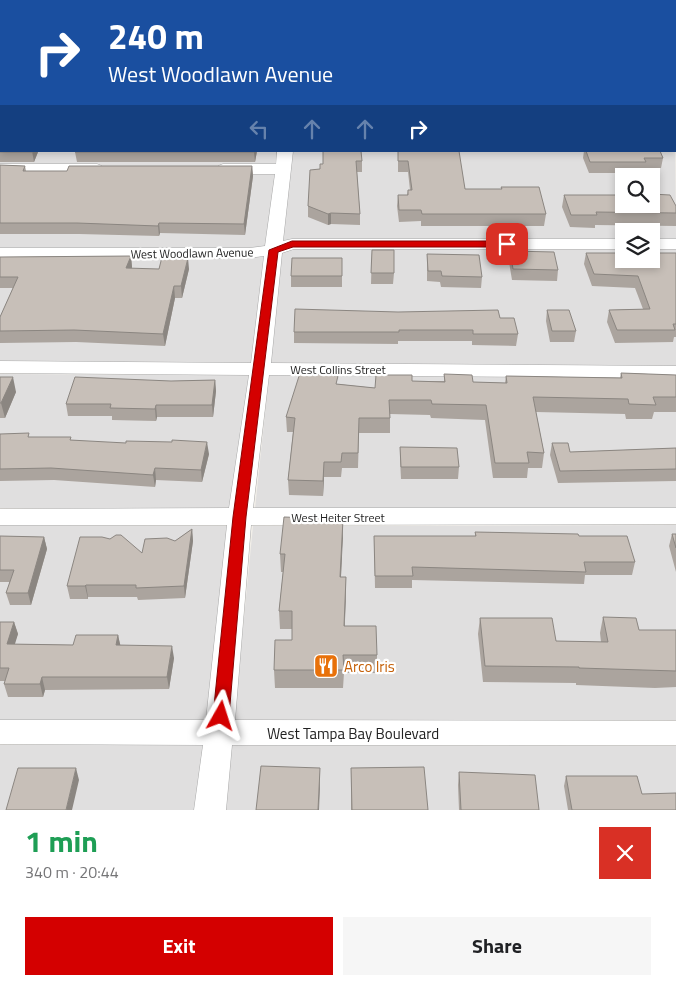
<!DOCTYPE html>
<html lang="en">
<head>
<meta charset="utf-8">
<style>
	body { margin:0; font-family:"Titillium Web",sans-serif; background:#f6f6f6; color:#202124; height:100vh; display:flex; flex-direction:column; font-size:19px; white-space:nowrap }
	* { box-sizing:border-box; margin:0 }
	p { font-size:16px; color:#757577 }
	.icon { flex:none; width:28px; height:28px; fill:none; stroke:currentColor; stroke-width:2; stroke-linecap:round; stroke-linejoin:round }
	.map { position:relative; height:810px; overflow:hidden }
	.side { display:flex; flex-direction:column; background:#fff; flex:1 }
	.side>* { flex:none }
	.hud { position:absolute; left:0px; top:0px; width:676px; height:152px; box-shadow:0 2px 8px #0003; background:#1a4fa0; color:#fff; overflow:hidden }
	.tools { position:absolute; left:615px; top:168px; display:grid; gap:10px }
	.tools a { display:grid; place-items:center; width:45px; height:45px; border-radius:0px; background:#fff; box-shadow:0 2px 8px #0003; font-size:25px }
	.pin { position:absolute; display:grid; place-items:center; width:42px; height:42px; color:#fff; margin:-21px; border-radius:10px; box-shadow:0 2px 8px #0006 }
	.me { position:absolute; width:55px; margin:-28px; rotate:6deg; stroke-linejoin:round; filter:drop-shadow(0 0 4px #0008) }
	.turn { display:flex; align-items:center; gap:18px; height:105px; padding:0 25px; font-size:22px }
	.turn .icon { width:65px; height:65px; stroke-width:2.5 }
	.turn b { display:block; font-size:35px; line-height:42px }
	.lanes { display:flex; align-items:center; height:48px; padding:0 25px; background:#0003; justify-content:center; gap:25px; direction:ltr }
	.lanes .off { opacity:.35 }
	.round { display:grid; place-items:center; flex:none; width:52px; height:52px; border-radius:0px; background:#f6f6f6 }
	.head { display:flex; align-items:center; justify-content:space-between; height:85px; padding:0 25px }
	h1 { font-size:30px; font-weight:700; line-height:38px; color:#1e9e55 }
	.action { display:flex; gap:10px; margin-top:auto; padding:10px 25px }
	.action a { flex:1; height:58px; border-radius:0px; background:#d40000; color:#fff; font-size:20px; font-weight:700; line-height:58px; text-align:center }
	.action a+a { background:#f6f6f6; color:#202124 }
	.map>svg:first-child { display:block }
	.residential { fill:#e0dfdf; fill-rule:evenodd }
	.lines { fill:none; stroke-linecap:round; stroke-linejoin:round }
	.minor-casing { stroke:#a9a9a9; stroke-width:1 }
	.minor { fill:#fff; fill-rule:evenodd }
	.wall { fill:#aba49e }
	.shaded-wall { fill:#8b8681 }
	.building { fill:#c7bfb8; stroke:#8b8681 }
	.route { fill:#d40000; stroke:#8a0000 }
	.labels { text-anchor:middle; dominant-baseline:central; stroke-width:4.5; stroke-linejoin:round; paint-order:stroke }
	.street-label { font-size:12px; fill:#222; stroke:#fff }
	.near-food-label { font-size:15px; fill:#c56008; stroke:#fff; text-anchor:start }
	.near-street-label { font-size:15px; fill:#222; stroke:#fff }
</style>
</head>
<body>
<div class="map">
<svg width="676" height="810" viewBox="0 0 676 810">
	<rect width="100%" height="100%" fill="#f2efe9"/>
	<path class="residential" d="M0,106L1,151H278L276,166H0Z
		M675,119L676,240H651V231H624V240L282,242L292,151H675ZM624,176H651V204H624Z
		M0,173H275L266,246L248,249L0,248Z
		M294,249H624V259H651V249H676V366L270,363L281,253Z
		M265,256L252,363L0,361V258H248Z
		M0,374L250,375L233,509L0,508Z
		M269,375L676,378V508L255,509Z
		M0,525L231,526L207,720H0Z
		M676,525V720H234L253,526Z
		M0,745H204L196,810H0Z
		M231,745L676,746V810H224Z"/>
	<g class="lines">
		<defs>
			<path id="minor" d="M601,0H613L614,1H602Z
				M0,21H1V29H0Z
				M675,22H676V30H675Z
				M675,98H676V106H675Z
				M277,151H293L283,241L292,239H624V249H294L282,253L271,363L676,366V378L269,375L253,508H676V524L251,525L235,720L676,721V745H232L226,810H194L203,745L0,744V720H206L227,525H0V509L229,508L249,375L0,373V361L251,363L264,256L249,258H0V248H249L265,246L275,174H223L218,172L215,169L218,166L223,164H276Z
				M0,164H97L102,166L105,169L102,172L97,174H0Z
				M651,239H676V249H651Z"/>
		</defs>
		<use href="#minor" class="minor-casing"/>
		<use href="#minor" class="minor"/>
	</g>
	<path class="wall" d="M186,0H236L235,1H186Z
		M675,43H676V78L675,76Z
		M0,98L1,151H257L255,162H77L75,152H38L34,162H0Z
		M323,151L362,161V172H357L360,214V225L331,224L328,225L308,217V206L323,164Z
		M398,151L465,189H501V187L546,214L544,226H421V221L399,222L397,206L398,195H407L408,190H410L408,172H398Z
		M584,151H660L663,158L661,168H645L644,173H589L583,158Z
		M0,165L25,166L26,171H67L252,166L253,176L245,235L160,233L159,236L79,234H0Z
		M564,195L676,206V226L595,225V228L570,227L562,207Z
		M372,250L394,273L393,284H371Z
		M510,251L558,270L557,281L512,280L509,262Z
		M586,253H676V337H674L673,342L615,343L607,322L609,310L643,309L635,288L592,286L584,264Z
		M427,254L482,277L481,288L441,287L440,282L427,281Z
		M131,256L132,269H189L182,298H175L165,346L76,342L0,343V317L13,288H0V257Z
		M342,258V287H291V276Z
		M547,310L576,331L574,342H550L546,321Z
		M500,318L518,334L516,346L472,345V341H398V344L294,343V332Z
		M621,373L676,375V412H654L652,419H626L625,414L536,412L544,453L542,468H528L527,478H493L485,420L431,418L430,415L390,414V433H359L358,468H342L341,477H324L323,496L289,495L288,480L293,432H287L286,417L338,384L375,388L412,381H444V374L473,382L505,383L506,376L620,378Z
		M0,377L16,392L5,418H0Z
		M215,380L216,391L213,417H157L156,421L112,420V416H68L66,404L171,381Z
		M0,434L30,437L72,440L209,454L202,482L156,480L155,487L54,480L0,481Z
		M552,443L570,452L676,448V481L558,483L550,455Z
		M400,447L459,467L458,479H401L400,459Z
		M343,519L341,577H346L344,626L377,655V673H344L343,688H275L274,670L292,640V629H280L279,611L283,572H281L280,554Z
		M192,529L193,541L185,598L138,600L137,597H88V599H70L67,586L142,553L175,541Z
		M475,532L579,536L635,562L632,575H585L584,584L412,580V588H375L374,536H475Z
		M672,534H676V572L669,546Z
		M0,536L44,537L47,549L31,605H10L6,593L10,582H0Z
		M603,617L639,630H676V687L655,688L576,685V683L483,682L478,634L480,618L556,641L601,642L600,633Z
		M0,622H14L18,634L14,644L73,645L118,635L120,645L174,658L169,689L45,690L43,697H8L4,684L6,681H0Z
		M351,768L428,810H351Z
		M459,772L539,810H459L458,785Z
		M566,776L642,794L676,810H568L564,786Z"/>
	<path class="shaded-wall" d="M32,151H38V152L34,162Z
		M254,151H257L255,162L254,152Z
		M252,166L253,176L245,235L244,224Z
		M331,213V224L328,225V214Z
		M159,223L160,233L159,236L158,226Z
		M131,256L132,267L128,280L126,268Z
		M188,258L189,269L182,298L181,286Z
		M174,286L175,298L165,346L163,334Z
		M13,377L16,392L5,418L1,403Z
		M215,380L216,391L213,417L212,405Z
		M156,405L157,417L156,421L155,409Z
		M207,442L209,454L202,482L201,470Z
		M324,462V477L323,496V481Z
		M155,468L156,480L155,487L153,475Z
		M343,519V537L340,595V577Z
		M192,529L193,541L185,598L184,586Z
		M44,537L47,549L31,605L28,593Z
		M346,577V596L344,644V626Z
		M86,585L88,597V599L85,586Z
		M14,622L18,634L11,657L7,644Z
		M118,635L121,648L116,645Z
		M172,646L174,658L169,689L167,677Z
		M42,677L45,690L43,697L40,684Z
		M76,768L79,780L72,810H66Z
		M320,768V786L319,810H318Z"/>
	<path class="building" d="M324,0H342L341,1H324Z
		M418,0H459V1H418Z
		M505,0H591V1H505Z
		M636,0H659L660,1H637Z
		M0,25H1V151H32V152H0V98H1L0,92Z
		M675,43H676V67L675,65Z
		M76,151H254V152H75Z
		M323,151H361L362,161H356L360,214L331,213L328,214L308,206L310,170L320,169V164H323Z
		M398,151H459L465,189H502L501,187H539L546,214H422L421,210H399L398,195H408V190H412L408,161H398Z
		M586,151H660L663,158H644L646,162H590Z
		M0,165L25,166L23,171H67L69,166H252L244,224L159,223L158,226L77,223H0Z
		M651,194L670,195L676,206V213L596,212L597,215H571L564,195H624V204H651Z
		M372,250H394V273H371Z
		M510,251L554,252L558,270L513,269Z
		M586,253H624V259H651V253H676V324H673L675,330H617L609,310L650,309L638,276L594,274Z
		M427,254L479,255L482,277L442,276L441,271H428Z
		M131,256L126,268L159,269L162,257L188,258L181,286H174L163,334L74,330L0,331V317L18,277H0V257Z
		M292,258H342V276H291Z
		M295,309L398,312L498,310L500,318H514L518,334H473V330H399V332H294Z
		M547,310H569L576,331H552Z
		M300,373L338,376L336,384L375,388L376,375H412V381L445,382L444,374L472,375L473,382L507,383L506,376L622,378L621,373L676,375V397H653L656,405L629,404L628,399L533,397L544,453L527,452L529,463H495L486,405L432,404L431,400H389L390,418H359L358,453H342L341,462H324L323,481L288,480L295,418L286,417Z
		M0,377H13L1,403H0Z
		M75,377L171,381L215,380L212,405H156L155,409L110,408L111,404H66Z
		M29,433L28,437H71L70,440L126,443V441L172,442V440L207,442L201,470L155,468L153,475L51,468L0,469V434Z
		M552,443H568L570,452L676,448V469L560,471Z
		M400,447L457,448L459,467H401Z
		M284,517L343,519L340,577H346L344,626H376L377,655H343L344,670H274L275,640H292V611H279L285,554H280Z
		M192,529L184,586L136,588V585H86L85,586H67L80,537H102L110,539L116,535H121L142,553L145,539L167,538L175,541Z
		M475,532L578,534L579,536H627L635,562H584L586,572L412,567L413,576H375L374,536H476Z
		M672,534H676V548Z
		M0,536L44,537L28,593H6L14,570H0Z
		M603,617L636,618L639,630H676V671L579,668V667L485,666L480,618H552L556,641L608,642Z
		M0,622H14L7,644L73,645L76,635H118L116,645L172,646L167,677H42L40,684H4L9,668H0Z
		M261,766L320,768L318,810H256Z
		M424,767L428,810H352L351,768Z
		M18,768H76L66,810H6Z
		M459,772L535,775L539,810H461Z
		M566,776H637L642,794L676,793V810H572Z"/>
	<path class="route" d="M292,241H507L511,244L507,247H293L278,252L246,517L229,716L226,720L221,722L215,720L213,716L233,517L269,250Z"/>
	<defs>
		<symbol id="restaurant-square" viewBox="-11 -11 22 22"><rect x="-9" y="-9" width="18" height="18" rx="4" fill="#e8710a" stroke="#fff"/><path d="M-5-6h1v4h1v-4h1v4h1v-4h1v5L-1.5 .5V6h-2V.5L-5-1ZM5-6V6H3V1.5H1.5Q1.5-4 5-6Z" fill="#fff"/></symbol>
	</defs>
	<g fill-rule="evenodd">
		<use href="#restaurant-square" x="312" y="652" width="28" height="28"/>
	</g>
	<g class="labels">
		<g class="street-label">
			<text transform="translate(192 253) rotate(-1)">West Woodlawn Avenue</text>
			<text x="338" y="369">West Collins Street</text>
			<text x="338" y="517">West Heiter Street</text>
		</g>
		<g class="near-food-label">
			<text x="344" y="666">Arco Iris</text>
		</g>
		<g class="near-street-label">
			<text x="353" y="733">West Tampa Bay Boulevard</text>
		</g>
	</g>
</svg>
<div class="tools">
<a><svg class="icon" aria-label="search" viewBox="0 0 24 24"><circle cx="10" cy="10" r="6"/><path d="M15 15l6 6"/></svg></a>
<a><svg class="icon" aria-label="layers" viewBox="0 0 24 24"><path d="M12 4l9 5-9 5-9-5zM3 14l9 5 9-5"/></svg></a>
</div>
<div class="pin" style="left:507px;top:244px;background:#d93025"><svg class="icon" aria-label="arrive" viewBox="0 0 24 24"><path d="M6 21V4h12l-3 4 3 4H6"/></svg></div>
<svg class="me" style="left:221px;top:716px" viewBox="-20 -20 40 40"><path d="M0-17L14 15 0 8-14 15z" fill="#d40000" stroke="#fff" stroke-width="4"/></svg>
<div class="hud">
<div class="turn"><svg class="icon" aria-label="right" viewBox="0 0 24 24"><path d="M7 20v-9h11M14 6l5 5-5 5"/></svg><div><b>240 m</b>West Woodlawn Avenue</div></div>
<div class="lanes"><svg class="icon off" aria-label="left" viewBox="0 0 24 24"><path d="M17 20v-9H6M10 6l-5 5 5 5"/></svg><svg class="icon off" aria-label="ahead" viewBox="0 0 24 24"><path d="M12 20V5M6 11l6-6 6 6"/></svg><svg class="icon off" aria-label="ahead" viewBox="0 0 24 24"><path d="M12 20V5M6 11l6-6 6 6"/></svg><svg class="icon" aria-label="right" viewBox="0 0 24 24"><path d="M7 20v-9h11M14 6l5 5-5 5"/></svg></div>
</div>
</div>
<section class="side">
<div class="head"><div><h1>1 min</h1><p>340 m · 20:44</p></div><a class="round" style="background:#d93025;color:#fff"><svg class="icon" aria-label="close" viewBox="0 0 24 24"><path d="M6 6l12 12M18 6L6 18"/></svg></a></div>
<div class="action"><a>Exit</a><a>Share</a></div>
</section>
</body>
</html>
